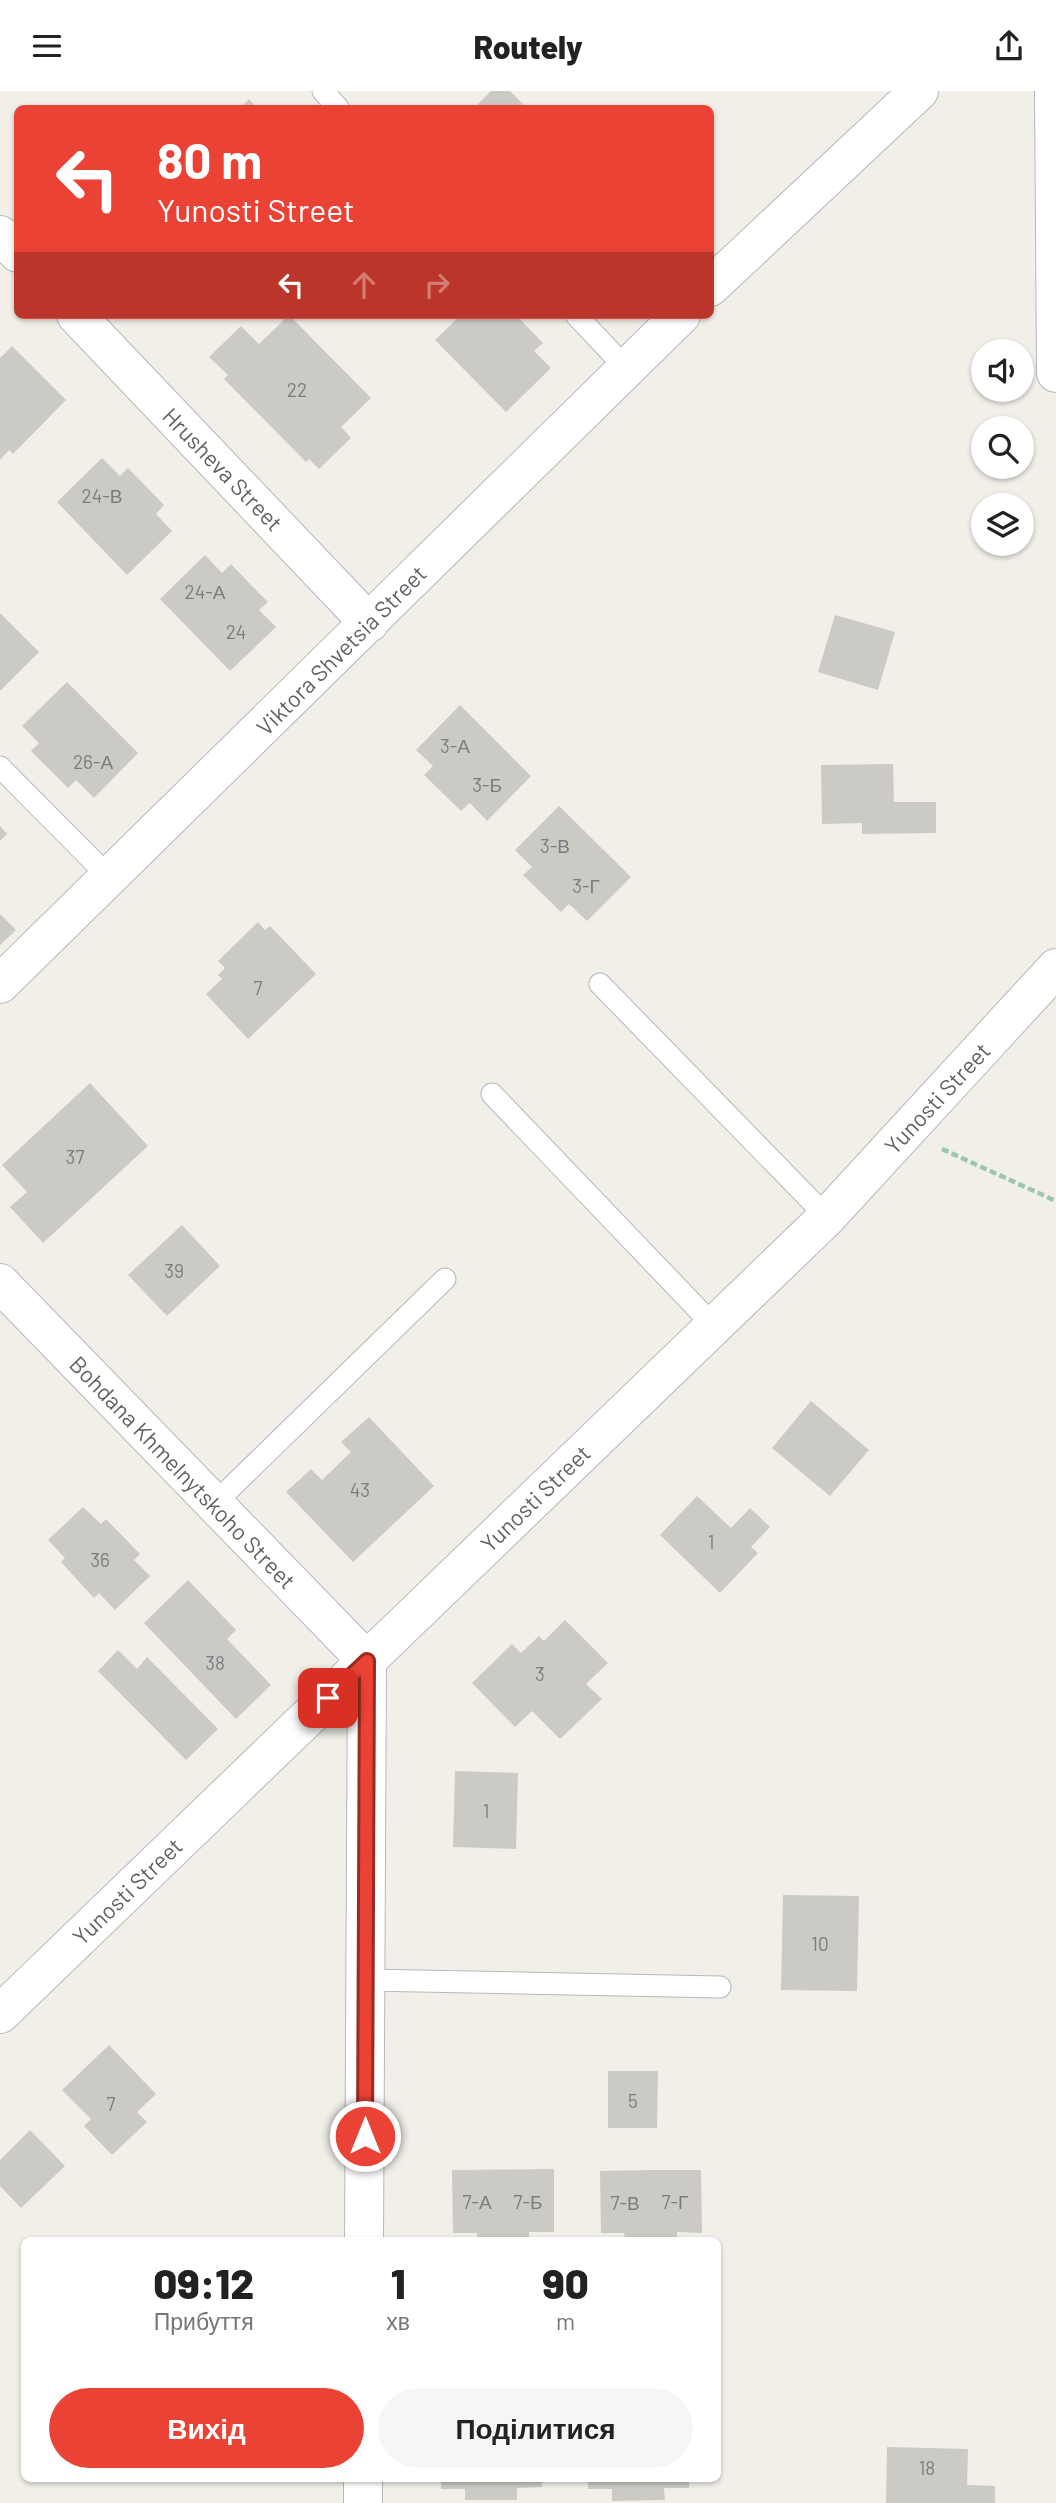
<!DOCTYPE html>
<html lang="uk">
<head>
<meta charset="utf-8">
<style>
	body { margin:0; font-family:Barlow,sans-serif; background:#f6f6f6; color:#222; height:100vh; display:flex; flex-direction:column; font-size:26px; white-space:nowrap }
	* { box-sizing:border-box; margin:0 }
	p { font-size:23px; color:#767676 }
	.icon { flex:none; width:38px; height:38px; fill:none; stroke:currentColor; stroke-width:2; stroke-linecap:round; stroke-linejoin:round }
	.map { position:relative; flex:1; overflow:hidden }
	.side { position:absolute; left:21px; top:2146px; width:700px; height:245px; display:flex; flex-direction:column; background:#fff; border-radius:10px; box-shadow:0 2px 5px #0004 }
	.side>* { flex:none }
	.hud { position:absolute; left:14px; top:14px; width:700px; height:214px; border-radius:10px; box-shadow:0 2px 5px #0004; background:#ea4335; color:#fff; overflow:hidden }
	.controls { position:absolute; left:971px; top:248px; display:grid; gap:14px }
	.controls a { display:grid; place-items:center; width:63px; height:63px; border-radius:50%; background:#fff; box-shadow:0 2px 5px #0004; font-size:35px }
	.pin { position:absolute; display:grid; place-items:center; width:60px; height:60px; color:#fff; margin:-30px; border-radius:14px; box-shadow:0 4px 10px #0006 }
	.me { position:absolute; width:77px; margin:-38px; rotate:0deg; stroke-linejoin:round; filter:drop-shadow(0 0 5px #0008) }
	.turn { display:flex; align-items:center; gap:24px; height:147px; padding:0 28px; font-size:32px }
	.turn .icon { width:91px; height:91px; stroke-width:2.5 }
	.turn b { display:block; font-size:49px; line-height:60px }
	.lanes { display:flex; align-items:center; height:66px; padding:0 28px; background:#0003; justify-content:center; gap:35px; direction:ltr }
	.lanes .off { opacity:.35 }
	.eta { display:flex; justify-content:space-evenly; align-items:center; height:119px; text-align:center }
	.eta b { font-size:42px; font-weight:800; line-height:49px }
	.primary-button { display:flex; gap:14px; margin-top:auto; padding:14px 28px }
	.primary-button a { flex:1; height:80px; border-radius:42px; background:#ea4335; color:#fff; font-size:28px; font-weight:800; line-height:80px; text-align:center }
	.primary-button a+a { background:#f6f6f6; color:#222 }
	header { display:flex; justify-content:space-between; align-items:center; height:91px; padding:0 28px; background:#fff; font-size:32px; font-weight:800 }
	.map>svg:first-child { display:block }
	.building { fill:#cccac5 }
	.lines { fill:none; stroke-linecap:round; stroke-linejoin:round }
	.service-casing { stroke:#b5b8bc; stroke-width:23 }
	.minor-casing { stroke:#b5b8bc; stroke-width:40 }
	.path { stroke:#9cc7a9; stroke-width:4.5; stroke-dasharray:7 3.5; stroke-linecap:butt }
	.service { stroke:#fff; stroke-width:21 }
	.minor { stroke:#fff; stroke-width:38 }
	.route-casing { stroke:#982c22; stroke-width:18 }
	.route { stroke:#ea4335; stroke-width:12 }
	.labels { text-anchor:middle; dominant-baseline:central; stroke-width:6; stroke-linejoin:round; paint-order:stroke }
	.number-label { font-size:19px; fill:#7a7d7f }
	.street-label { font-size:23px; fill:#5f6368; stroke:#fff }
</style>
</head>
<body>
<header><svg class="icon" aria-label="menu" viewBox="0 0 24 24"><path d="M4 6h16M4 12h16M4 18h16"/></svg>Routely<svg class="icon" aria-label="share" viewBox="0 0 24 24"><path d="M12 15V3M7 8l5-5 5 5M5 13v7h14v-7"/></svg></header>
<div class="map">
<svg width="1056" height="2412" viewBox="0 0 1056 2412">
	<rect width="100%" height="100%" fill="#f1efe8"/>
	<path class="building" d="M491,0H510L528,18H473Z
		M249,8L258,18H239Z
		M289,224L371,307L341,336L351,347L319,378L309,368L306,371L224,288L228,284L209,266L241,235L259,253Z
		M461,224H516L543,252L534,260L551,277L506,321L435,249Z
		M12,255L66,309L13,363L9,359L0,369V267Z
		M102,367L120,385L128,377L164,414L156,423L172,440L127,484L57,411Z
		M205,464L222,482L231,473L250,493L268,511L259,519L276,536L230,580L160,508Z
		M0,522L39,561L0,600Z
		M835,524L895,541L878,599L818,581Z
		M67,591L138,662L94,707L76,689L68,697L31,660L39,652L22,635Z
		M460,614L531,685L487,730L470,712L461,720L424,684L433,675L416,659Z
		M893,673L894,711H936V742L862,743V732L822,733L821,674Z
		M559,715L631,786L587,830L569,813L561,821L523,784L532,776L515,759Z
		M0,735L7,743L0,750Z
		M0,823L16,839L0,854Z
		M258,831L265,839L270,835L316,883L248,948L206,903L222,888L218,884L225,877L218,870Z
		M90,992L148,1055L43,1152L10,1116L27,1101L2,1074Z
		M182,1134L220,1175L167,1225L128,1184Z
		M811,1310L869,1359L830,1405L772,1357Z
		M369,1326L434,1395L353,1471L286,1401L311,1378L322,1389L351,1361L341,1351Z
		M697,1405L731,1437L750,1417L770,1436L751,1456L758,1462L720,1502L660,1444Z
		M83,1416L101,1433L106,1428L140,1463L134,1469L150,1485L115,1519L99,1502L94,1507L61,1471L65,1467L48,1449Z
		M188,1489L236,1539L227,1548L271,1594L236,1628L144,1532Z
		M565,1529L608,1572L586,1593L602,1608L560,1648L532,1620L515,1636L472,1592L512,1553L521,1562L539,1545L544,1550Z
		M118,1559L137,1578L147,1566L218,1638L186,1669L98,1580Z
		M455,1680L518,1682L516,1758L453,1756Z
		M783,1804L859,1805L857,1900L781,1899Z
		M109,1954L156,2003L137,2021L147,2031L112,2064L84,2035L91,2028L62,1999Z
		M608,1980H658L657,2037H608Z
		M30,2039L65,2075L21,2117L0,2095V2069Z
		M554,2078V2141H529V2149H477V2142H453L452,2079Z
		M650,2079H701L702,2142L677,2141V2149H625L624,2142H601L600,2080Z
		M887,2356L968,2358L967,2394L995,2395V2412H886Z
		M441,2387H542V2396L517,2397V2409H465V2398H441Z
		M588,2387H689V2397H664L665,2409L612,2410V2398H588Z"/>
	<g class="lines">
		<defs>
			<path id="service" d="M323,0L339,18
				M576,224L625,276
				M0,676L109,786
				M600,893L827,1126
				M492,1003L714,1235
				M214,1413L445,1188
				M366,1889L720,1896"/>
			<path id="minor" d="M1054,0L1056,282
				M0,144L18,162
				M710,196L919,0
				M76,224L369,532
				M0,893L681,224
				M0,1192L367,1570L364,2149
				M0,1923L827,1126L1056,877
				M363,2412V2387"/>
		</defs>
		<use href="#service" class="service-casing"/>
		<use href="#minor" class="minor-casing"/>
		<path class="path" d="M942,1058L1056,1110"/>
		<use href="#service" class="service"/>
		<use href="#minor" class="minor"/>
	</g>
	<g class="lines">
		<defs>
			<path id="route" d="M328,1607L367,1570L365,2045"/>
		</defs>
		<use href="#route" class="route-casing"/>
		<use href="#route" class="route"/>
	</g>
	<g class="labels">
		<g class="number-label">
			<text x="297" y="298">22</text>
			<text x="102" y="404">24-В</text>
			<text x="205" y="500">24-А</text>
			<text x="236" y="540">24</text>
			<text x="455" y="654">3-А</text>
			<text x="93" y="670">26-А</text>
			<text x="487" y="693">3-Б</text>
			<text x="555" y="754">3-В</text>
			<text x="586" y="794">3-Г</text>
			<text x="258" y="896">7</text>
			<text x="75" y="1065">37</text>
			<text x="174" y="1179">39</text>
			<text x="360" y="1398">43</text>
			<text x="711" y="1450">1</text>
			<text x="100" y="1468">36</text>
			<text x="215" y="1571">38</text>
			<text x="540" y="1582">3</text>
			<text x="486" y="1719">1</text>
			<text x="820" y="1852">10</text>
			<text x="633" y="2009">5</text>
			<text x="111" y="2012">7</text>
			<text x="477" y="2110">7-А</text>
			<text x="528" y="2110">7-Б</text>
			<text x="675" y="2110">7-Г</text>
			<text x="625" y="2111">7-В</text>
			<text x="927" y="2376">18</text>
		</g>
		<g class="street-label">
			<text transform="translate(223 378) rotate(46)">Hrusheva Street</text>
			<text transform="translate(341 559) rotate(-45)">Viktora Shvetsia Street</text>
			<text transform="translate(937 1007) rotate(-47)">Yunosti Street</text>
			<text transform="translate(183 1381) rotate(46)">Bohdana Khmelnytskoho Street</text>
			<text transform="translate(535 1407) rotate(-44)">Yunosti Street</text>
			<text transform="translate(127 1800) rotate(-44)">Yunosti Street</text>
		</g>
	</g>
</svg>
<div class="controls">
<a><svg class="icon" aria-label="sound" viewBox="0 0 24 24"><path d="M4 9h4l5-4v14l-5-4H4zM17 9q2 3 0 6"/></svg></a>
<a><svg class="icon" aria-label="search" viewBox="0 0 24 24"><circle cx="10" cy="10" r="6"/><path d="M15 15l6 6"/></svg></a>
<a><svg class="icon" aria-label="layers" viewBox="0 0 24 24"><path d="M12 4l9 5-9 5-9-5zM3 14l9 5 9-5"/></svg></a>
</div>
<div class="pin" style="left:328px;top:1607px;background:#d93025"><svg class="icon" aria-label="arrive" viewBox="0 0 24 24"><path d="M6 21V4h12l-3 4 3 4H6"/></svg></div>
<svg class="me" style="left:365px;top:2045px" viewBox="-20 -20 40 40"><circle r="17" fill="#ea4335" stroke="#fff" stroke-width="3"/><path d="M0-11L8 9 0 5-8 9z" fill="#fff"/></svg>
<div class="hud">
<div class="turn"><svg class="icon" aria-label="left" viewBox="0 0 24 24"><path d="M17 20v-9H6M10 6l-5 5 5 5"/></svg><div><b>80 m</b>Yunosti Street</div></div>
<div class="lanes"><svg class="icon" aria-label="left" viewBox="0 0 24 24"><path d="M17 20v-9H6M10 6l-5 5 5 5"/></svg><svg class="icon off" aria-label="ahead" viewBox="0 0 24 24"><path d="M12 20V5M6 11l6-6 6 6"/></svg><svg class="icon off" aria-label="right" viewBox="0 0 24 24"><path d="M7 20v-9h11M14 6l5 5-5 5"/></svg></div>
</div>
<section class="side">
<div class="eta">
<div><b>09:12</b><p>Прибуття</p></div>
<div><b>1</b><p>хв</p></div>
<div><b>90</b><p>m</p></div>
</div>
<div class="primary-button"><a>Вихід</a><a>Поділитися</a></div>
</section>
</div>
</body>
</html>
